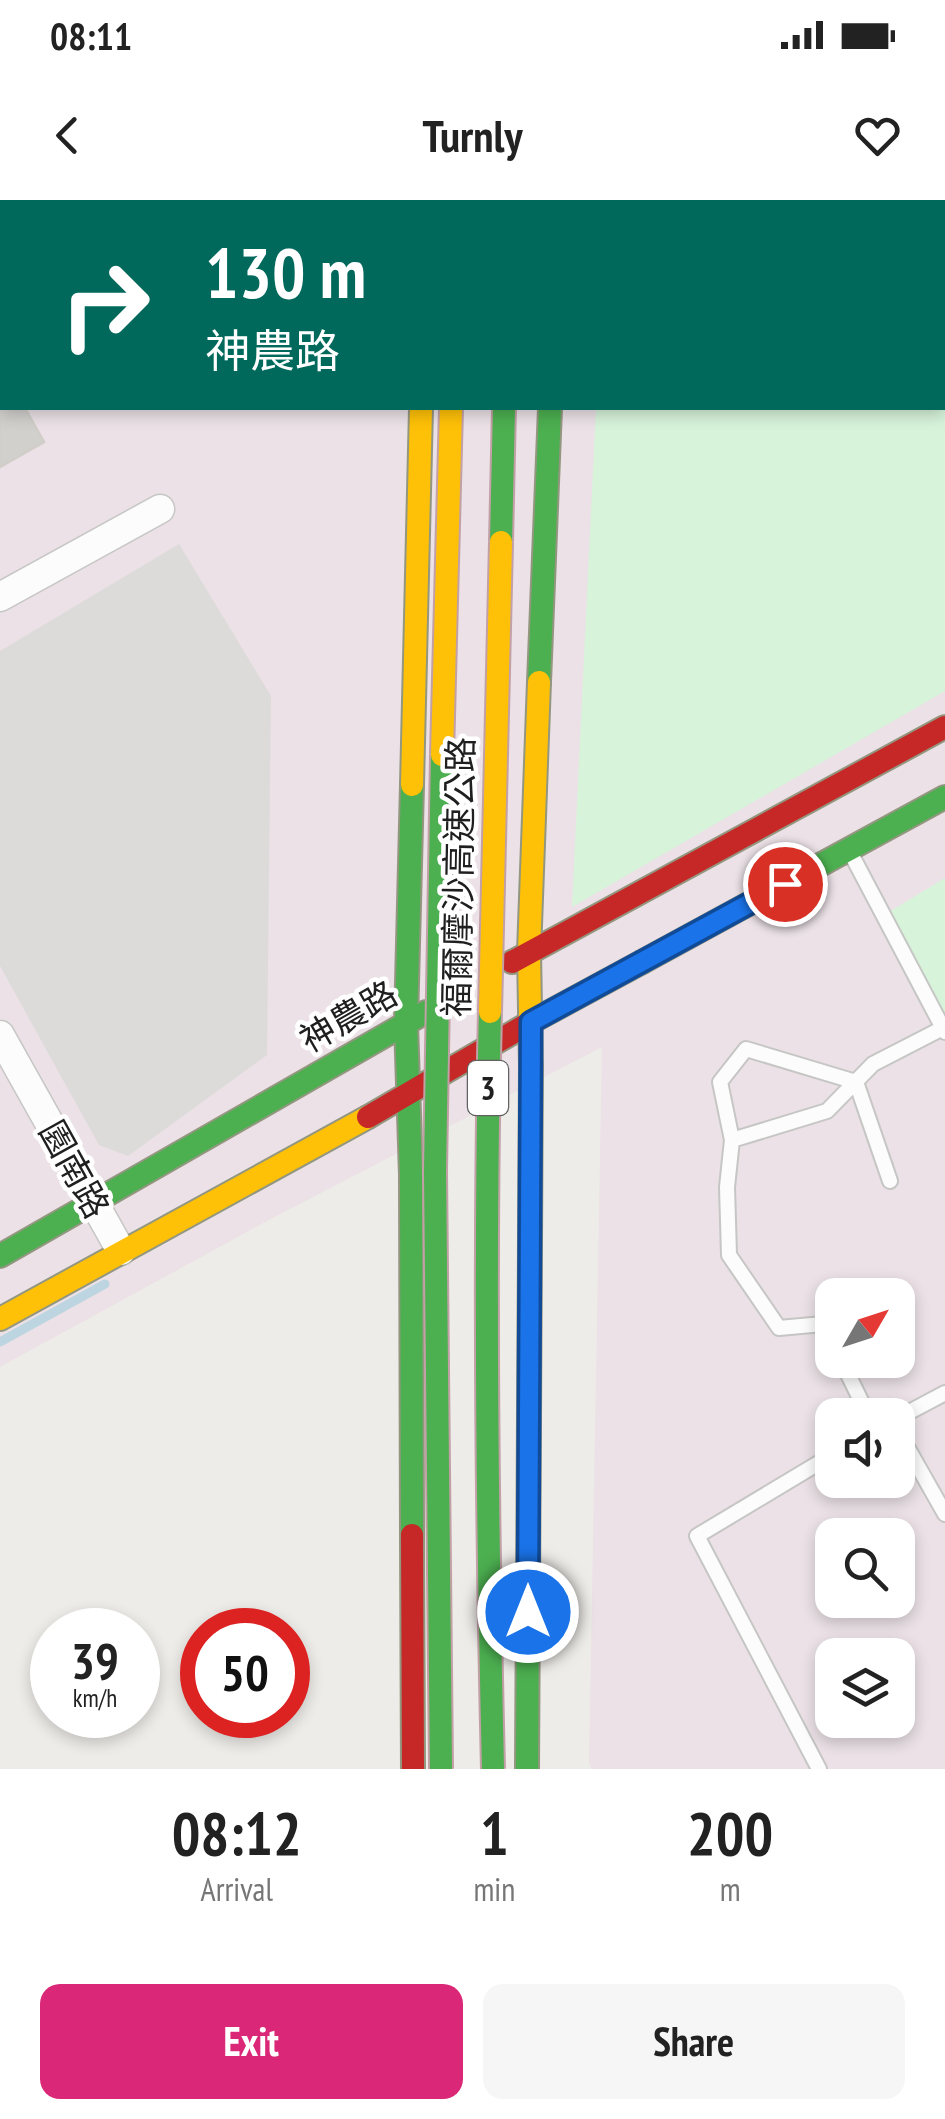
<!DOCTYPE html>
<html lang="en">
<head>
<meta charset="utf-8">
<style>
	body { margin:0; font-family:"PT Sans Narrow","Noto Sans TC",sans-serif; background:#f6f6f6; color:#222; height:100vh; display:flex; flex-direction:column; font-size:38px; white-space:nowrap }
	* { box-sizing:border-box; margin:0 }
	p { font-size:32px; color:#767676 }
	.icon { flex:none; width:55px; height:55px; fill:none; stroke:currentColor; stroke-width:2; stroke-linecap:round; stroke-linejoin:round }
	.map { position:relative; height:1569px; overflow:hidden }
	.side { display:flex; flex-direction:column; background:#fff; flex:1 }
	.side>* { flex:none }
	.banner { position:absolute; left:0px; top:0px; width:945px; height:210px; box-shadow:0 5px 15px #0003; background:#00695c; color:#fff; overflow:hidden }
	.needle { width:65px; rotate:51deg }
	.controls { position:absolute; left:815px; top:1078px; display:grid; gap:20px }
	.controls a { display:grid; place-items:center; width:100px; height:100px; border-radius:20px; background:#fff; box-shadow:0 5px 15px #0003; font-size:50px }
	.speed { position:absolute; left:30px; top:1408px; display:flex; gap:20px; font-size:50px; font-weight:700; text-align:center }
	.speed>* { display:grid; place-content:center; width:130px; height:130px; border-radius:50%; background:#fff; box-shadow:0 5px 15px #0003; line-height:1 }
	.speed small { font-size:25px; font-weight:400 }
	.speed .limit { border:15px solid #d22; background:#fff; color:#111 }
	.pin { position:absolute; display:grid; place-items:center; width:85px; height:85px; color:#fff; margin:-42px; border:5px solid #fff; border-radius:50%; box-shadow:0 2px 10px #0007 }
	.me { position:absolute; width:110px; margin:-55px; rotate:0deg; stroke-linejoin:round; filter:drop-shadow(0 0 8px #0008) }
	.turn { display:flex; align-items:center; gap:35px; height:210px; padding:0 40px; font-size:45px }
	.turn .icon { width:130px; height:130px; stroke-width:2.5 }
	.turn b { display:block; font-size:70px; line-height:85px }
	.eta { display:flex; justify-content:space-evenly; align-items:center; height:170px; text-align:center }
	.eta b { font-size:60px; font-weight:800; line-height:70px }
	.primary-button { display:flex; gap:20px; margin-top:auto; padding:20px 40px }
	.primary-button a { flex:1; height:115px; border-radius:20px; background:#db2777; color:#fff; font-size:40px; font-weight:800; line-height:115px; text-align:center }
	.primary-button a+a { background:#f6f6f6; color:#222 }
	.status { display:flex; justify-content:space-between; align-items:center; height:70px; padding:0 50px; background:#fff; direction:ltr }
	.status svg { height:28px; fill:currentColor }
	header { display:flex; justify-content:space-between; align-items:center; height:130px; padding:0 40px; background:#fff; font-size:45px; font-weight:800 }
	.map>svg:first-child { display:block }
	.industrial { fill:#ebe1e6; fill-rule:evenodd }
	.religious { fill:#dcdbd9 }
	.park { fill:#d7f3da }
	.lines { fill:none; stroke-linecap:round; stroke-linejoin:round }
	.stream { stroke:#bcd5e0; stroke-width:9 }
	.building { fill:#d2d0cd; stroke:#d1cec9; stroke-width:2.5 }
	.lane-casing { stroke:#c6c6c4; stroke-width:18 }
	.street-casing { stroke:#c6c6c4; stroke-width:31 }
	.fast-casing { stroke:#939780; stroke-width:26 }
	.slow-casing { stroke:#939780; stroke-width:26 }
	.jam-casing { stroke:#939780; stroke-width:26 }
	.lane { stroke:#fcfcfc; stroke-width:14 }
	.street { stroke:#fcfcfc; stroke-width:28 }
	.fast { stroke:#4caf50; stroke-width:22 }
	.slow { stroke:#ffc107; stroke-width:22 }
	.jam { stroke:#c62828; stroke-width:22 }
	.fast-bridge-casing { stroke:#c2a0a6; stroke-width:26; stroke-linecap:butt }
	.slow-bridge-casing { stroke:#c2a0a6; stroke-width:26; stroke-linecap:butt }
	.fast-bridge { stroke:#4caf50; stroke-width:22 }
	.slow-bridge { stroke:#ffc107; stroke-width:22 }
	.route-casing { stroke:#114b97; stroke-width:25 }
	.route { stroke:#1a73e8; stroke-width:18 }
	.labels { text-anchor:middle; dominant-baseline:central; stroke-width:9; stroke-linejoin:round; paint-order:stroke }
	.shield { fill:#fff; stroke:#626262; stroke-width:2.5 }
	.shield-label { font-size:32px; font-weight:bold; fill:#1f1f1f }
	.street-label { font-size:35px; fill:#1f1f1f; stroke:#fff }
</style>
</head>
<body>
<div class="status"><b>08:11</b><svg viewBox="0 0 49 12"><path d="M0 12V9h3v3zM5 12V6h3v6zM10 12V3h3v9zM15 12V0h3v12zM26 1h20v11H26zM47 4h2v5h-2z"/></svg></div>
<header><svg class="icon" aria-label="back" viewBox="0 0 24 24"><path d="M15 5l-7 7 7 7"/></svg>Turnly<svg class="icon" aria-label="heart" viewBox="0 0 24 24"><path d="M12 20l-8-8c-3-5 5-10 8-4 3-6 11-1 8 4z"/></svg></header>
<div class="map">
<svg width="945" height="1569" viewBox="0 0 945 1569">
	<rect width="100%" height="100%" fill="#eeece8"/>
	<path class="industrial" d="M0,0H945V1569H592L589,1563L602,847L267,1021L0,1167ZM2,2H942V208H2ZM832,1095H898V1160H832ZM832,1215H898V1280H832ZM832,1335H898V1400H832ZM832,1455H898V1520H832Z"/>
	<path class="religious" d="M179,344L271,496L267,855L128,956L99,945L0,766V451Z"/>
	<path class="park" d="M606,0H945V491L572,707L596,208H942V2H606Z
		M945,678V831L889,712Z"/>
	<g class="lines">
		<path class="stream" d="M0,1142L105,1084"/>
	</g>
	<path class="building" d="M0,163L2,167V208H25L44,242L0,267Z"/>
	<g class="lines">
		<defs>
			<path id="lane" d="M849,650L945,832
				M732,940L720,882L746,849L856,882L890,981
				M832,1144L823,1124L779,1128L729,1055L727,987L732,940L827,911L873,864L945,827
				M841,1160L868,1215
				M898,1218L945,1193
				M898,1231L945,1314
				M819,1569L697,1336L832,1255"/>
			<path id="street" d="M269,2V0
				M0,397L160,309
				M0,835L121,1051"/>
			<path id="fast" d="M427,0V2
				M456,0V2
				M508,0V2
				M557,0V2
				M539,482L550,208
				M412,585L406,823L411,975L412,1335
				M642,762L945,597
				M0,1056L426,812
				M527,1569L531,867"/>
			<path id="slow" d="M412,585L421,208
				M531,867L529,752L539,482
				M0,1119L368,917"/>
			<path id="jam" d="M512,762L945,527
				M368,917L531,822L642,762
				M412,1335L413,1569"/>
		</defs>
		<use href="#lane" class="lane-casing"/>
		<use href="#street" class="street-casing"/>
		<use href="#fast" class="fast-casing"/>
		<use href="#slow" class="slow-casing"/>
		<use href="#jam" class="jam-casing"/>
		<use href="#lane" class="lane"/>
		<use href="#street" class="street"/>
		<use href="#fast" class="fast"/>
		<use href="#slow" class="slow"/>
		<use href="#jam" class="jam"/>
		<defs>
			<path id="fast-bridge" d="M501,342L504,208
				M490,812C484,1064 487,1317 493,1569
				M441,1569L435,971L442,555"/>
			<path id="slow-bridge" d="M442,555L451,208
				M490,812L501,342"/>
		</defs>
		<use href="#fast-bridge" class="fast-bridge-casing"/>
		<use href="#slow-bridge" class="slow-bridge-casing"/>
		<use href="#fast-bridge" class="fast-bridge"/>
		<use href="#slow-bridge" class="slow-bridge"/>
	</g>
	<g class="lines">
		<defs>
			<path id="route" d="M528,1412L531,822L785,684"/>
		</defs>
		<use href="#route" class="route-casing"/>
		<use href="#route" class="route"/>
	</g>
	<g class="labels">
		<rect class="shield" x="468" y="861" width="40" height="54" rx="8"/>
		<g class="shield-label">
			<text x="488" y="888">3</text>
		</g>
		<g class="street-label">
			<text transform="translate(458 677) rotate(-89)">福爾摩沙高速公路</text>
			<text transform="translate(348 816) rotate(-30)">神農路</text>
			<text transform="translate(75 969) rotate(61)">園南路</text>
		</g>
	</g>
</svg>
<div class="controls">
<a><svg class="needle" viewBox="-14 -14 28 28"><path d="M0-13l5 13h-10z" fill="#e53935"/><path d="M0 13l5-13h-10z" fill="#767676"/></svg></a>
<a><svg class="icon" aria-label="sound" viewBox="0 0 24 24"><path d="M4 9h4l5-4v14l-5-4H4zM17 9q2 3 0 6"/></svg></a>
<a><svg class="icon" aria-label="search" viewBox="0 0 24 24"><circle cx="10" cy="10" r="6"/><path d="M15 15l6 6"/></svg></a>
<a><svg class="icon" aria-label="layers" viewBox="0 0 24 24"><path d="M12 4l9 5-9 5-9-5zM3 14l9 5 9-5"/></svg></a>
</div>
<div class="speed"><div>39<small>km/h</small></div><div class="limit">50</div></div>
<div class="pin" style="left:785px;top:684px;background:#d93025"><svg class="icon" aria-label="arrive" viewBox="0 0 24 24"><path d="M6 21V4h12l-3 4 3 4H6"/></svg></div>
<svg class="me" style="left:528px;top:1412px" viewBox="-20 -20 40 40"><circle r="17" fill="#1a73e8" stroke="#fff" stroke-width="3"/><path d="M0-11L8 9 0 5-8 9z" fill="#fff"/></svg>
<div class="banner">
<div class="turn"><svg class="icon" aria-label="right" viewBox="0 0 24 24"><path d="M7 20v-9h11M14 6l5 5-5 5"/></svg><div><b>130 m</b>神農路</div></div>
</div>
</div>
<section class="side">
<div class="eta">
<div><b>08:12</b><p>Arrival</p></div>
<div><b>1</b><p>min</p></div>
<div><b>200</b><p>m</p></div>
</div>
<div class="primary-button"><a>Exit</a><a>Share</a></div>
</section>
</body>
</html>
